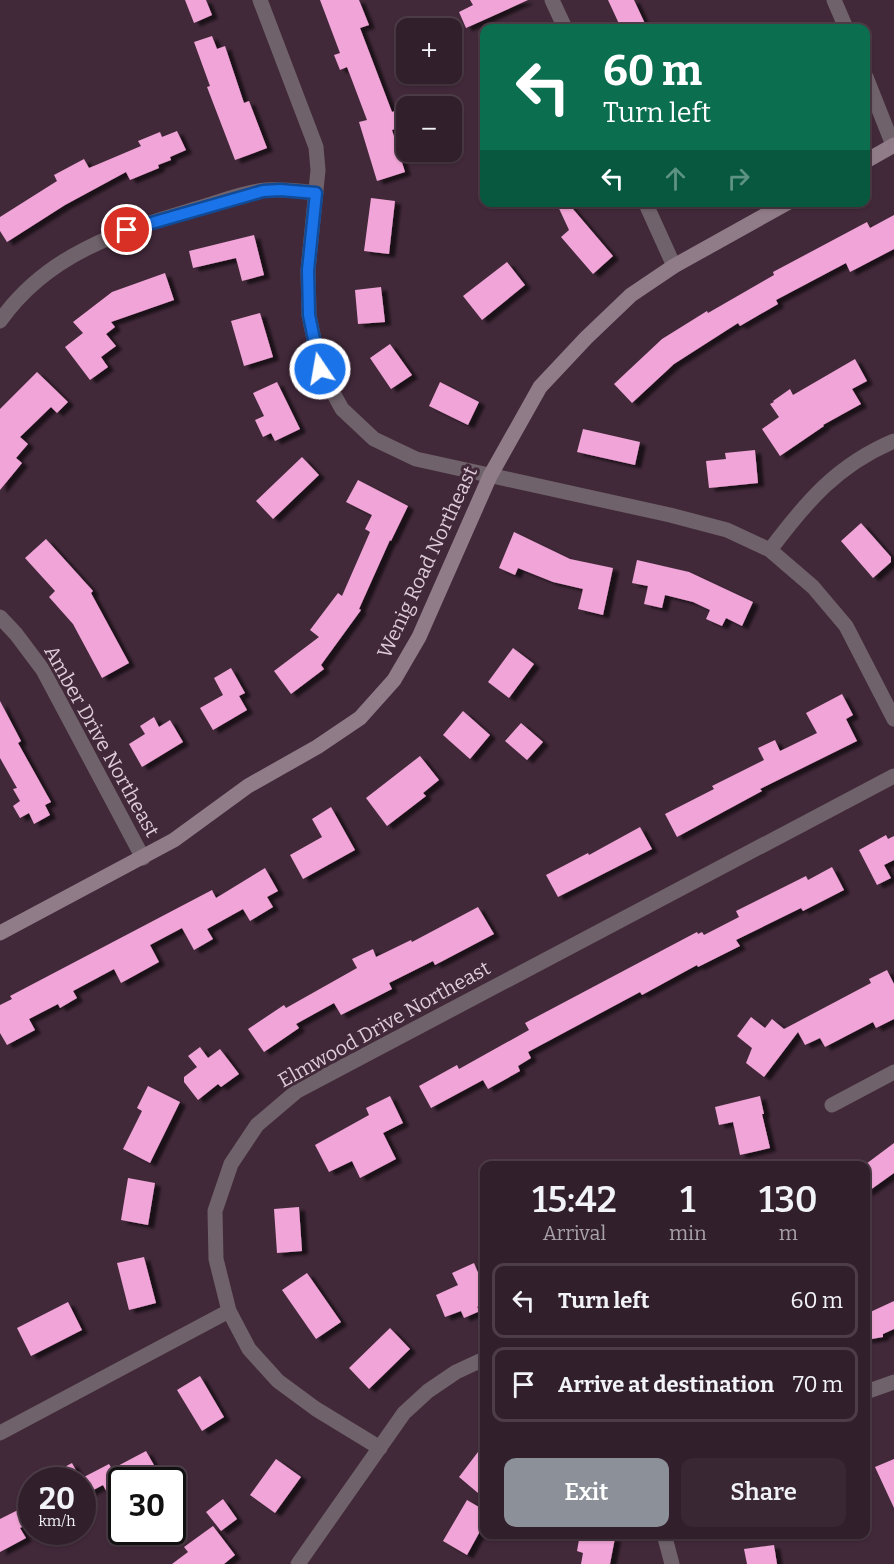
<!DOCTYPE html>
<html lang="en">
<head>
<meta charset="utf-8">
<style>
	body { margin:0; font-family:Bitter,serif; background:#3a2734; color:#f1f3f6; height:100vh; display:flex; flex-direction:column; font-size:22px; white-space:nowrap }
	* { box-sizing:border-box; margin:0 }
	p { font-size:20px; color:#a8a2a9 }
	.icon { flex:none; width:33px; height:33px; fill:none; stroke:currentColor; stroke-width:2; stroke-linecap:round; stroke-linejoin:round }
	.map { position:relative; flex:1; overflow:hidden }
	.drawer { position:absolute; left:480px; top:1161px; width:390px; height:378px; display:flex; flex-direction:column; background:#321f2c; border-radius:12px; box-shadow:0 2px 4px #0004,0 0 0 2px #4d3d48 }
	.drawer>* { flex:none }
	.hud { position:absolute; left:480px; top:24px; width:390px; height:183px; border-radius:12px; box-shadow:0 2px 4px #0004,0 0 0 2px #4d3d48; background:#0b6e4f; color:#fff; overflow:hidden }
	.buttons { position:absolute; left:396px; top:18px; display:grid; gap:12px }
	.buttons a { display:grid; place-items:center; width:66px; height:66px; border-radius:12px; background:#321f2c; box-shadow:0 2px 4px #0004,0 0 0 2px #4d3d48; font-size:30px }
	.speed { position:absolute; left:18px; top:1467px; display:flex; gap:12px; font-size:30px; font-weight:700; text-align:center }
	.speed>* { display:grid; place-content:center; width:78px; height:78px; border-radius:50%; background:#321f2c; box-shadow:0 2px 4px #0004,0 0 0 2px #4d3d48; line-height:1 }
	.speed small { font-size:15px; font-weight:400 }
	.speed .limit { border:3px solid #111; border-radius:9px; background:#fff; color:#111 }
	.pin { position:absolute; display:grid; place-items:center; width:51px; height:51px; color:#fff; margin:-26px; border:3px solid #fff; border-radius:50%; box-shadow:0 2px 6px #0007 }
	.me { position:absolute; width:66px; margin:-33px; rotate:348deg; stroke-linejoin:round; filter:drop-shadow(0 0 4px #0008) }
	.turn { display:flex; align-items:center; gap:21px; height:126px; padding:0 24px; font-size:27px }
	.turn .icon { width:78px; height:78px; stroke-width:2.5 }
	.turn b { display:block; font-size:42px; line-height:51px }
	.lanes { display:flex; align-items:center; height:57px; padding:0 24px; background:#0003; justify-content:center; gap:30px; direction:ltr }
	.lanes .off { opacity:.35 }
	.eta { display:flex; justify-content:space-evenly; align-items:center; height:102px; text-align:center }
	.eta b { font-size:36px; font-weight:600; line-height:42px }
	.action { display:flex; gap:12px; margin-top:auto; padding:12px 24px }
	.action a { flex:1; height:69px; border-radius:12px; background:#8c9099; color:#fff; font-size:24px; font-weight:600; line-height:69px; text-align:center }
	.action a+a { background:#3a2734; color:#f1f3f6 }
	ul { padding:0; list-style:none }
	li { display:flex; align-items:center; gap:18px; height:75px; margin:0 12px 9px; padding:0 12px; border:3px solid #4d3d48; border-radius:12px }
	li div { flex:1 }
	li b { display:block; font-size:22px }
	li em { font-style:normal }
	.map>svg:first-child { display:block }
	.building { fill:#f1a4d7; filter:url(#shadow) }
	.lines { fill:none; stroke-linecap:round; stroke-linejoin:round }
	.street { stroke:#6f626a; stroke-width:15 }
	.secondary { stroke:#907c88; stroke-width:15 }
	.route-casing { stroke:#114b97; stroke-width:15 }
	.route { stroke:#1a73e8; stroke-width:10 }
	.labels { text-anchor:middle; dominant-baseline:central; stroke-width:6; stroke-linejoin:round; paint-order:stroke }
	.street-label { font-size:20px; fill:#ddccd7; stroke:#42293a }
</style>
</head>
<body>
<div class="map">
<svg width="894" height="1564" viewBox="0 0 894 1564">
	<defs>
		<filter id="shadow"><feDropShadow dx="6" dy="3.5" stdDeviation="1.5" flood-color="#0009"/></filter>
	</defs>
	<rect width="100%" height="100%" fill="#42293a"/>
	<path class="building" d="M185,0H206L212,15L194,23Z
		M320,0H359L369,25L360,28L392,112L395,111L400,127L392,130L405,172L377,181L359,122L367,120L347,67L340,70L334,55L340,53Z
		M470,0H528L466,28L459,12L473,5Z
		M608,0H634L647,28H621Z
		M212,36L217,49L225,46L244,103L249,101L267,148L235,160L207,87L210,86L194,42Z
		M177,131L186,150L170,157L171,160L158,165L159,168L130,180L126,172L65,205L7,242L0,231V217L57,181L54,175L84,159L89,168L141,146L138,141L160,132L162,137Z
		M371,198L395,201L389,254L364,251Z
		M556,202H567L613,256L593,274L561,237L569,230Z
		M894,215V249L850,272L846,263L776,300L778,304L740,326L738,323L674,364L632,403L614,384L662,339L707,311L708,313L774,275L773,272L867,222L870,228Z
		M254,235L264,275L242,281L236,258L193,268L189,251Z
		M507,262L525,285L482,320L463,296Z
		M165,273L174,300L111,322L115,327L106,334L116,346L101,357L108,367L90,380L65,347L83,333L73,322L112,292Z
		M381,287L385,322L358,324L355,290Z
		M260,313L273,357L244,366L231,321Z
		M390,344L412,375L391,389L370,358Z
		M855,359L867,381L852,389L861,404L823,425L824,426L780,456L762,429L779,417L770,404L774,402L773,401L790,389L793,395Z
		M37,372L68,402L57,413L51,407L20,437L28,444L16,458L22,463L0,490V409Z
		M277,382L300,429L275,441L271,433L263,437L255,420L264,416L253,393Z
		M440,382L479,402L468,425L429,406Z
		M583,429L640,442L635,465L577,452Z
		M755,450L758,483L709,488L706,461L726,459L725,453Z
		M302,457L319,475L273,519L256,501Z
		M358,480L408,506L391,541L390,540L359,609L361,610L321,665L324,669L291,694L274,671L319,637L310,630L338,593L342,596L370,532L365,529L372,515L346,502Z
		M861,523L891,557V562L873,578L841,541Z
		M514,532L570,559L613,568L603,615L578,609L583,589L553,582L518,568L515,575L499,568Z
		M46,539L93,591L91,593L129,663L102,678L73,624L49,597L55,591L25,558Z
		M637,560L689,572L753,602L742,626L726,618L722,626L706,619L710,610L693,602L665,595L662,608L644,604L648,586L632,583Z
		M513,648L534,664L509,698L488,682Z
		M231,668L245,693L239,696L247,710L213,730L200,708L223,695L214,678Z
		M842,694L853,715L846,719L857,741L760,789L762,791L677,837L665,814L714,789L712,786L764,760L758,748L775,740L780,751L817,733L806,713Z
		M0,701L21,741L18,743L51,802L45,805L50,815L34,824L29,813L20,818L13,806L20,801L13,789L17,788L0,758Z
		M463,711L490,735L470,759L443,735Z
		M154,717L159,727L170,720L183,742L142,767L129,744L145,734L140,726Z
		M521,723L543,742L527,760L505,741Z
		M420,756L439,780L423,793L426,796L387,826L366,798Z
		M331,807L355,850L303,879L290,855L322,837L312,819Z
		M640,827L652,849L558,897L546,875L588,853L589,855Z
		M886,835L888,839L894,836V860L884,865L891,878L877,885L859,850Z
		M832,867L844,890L803,911L801,908L736,940L740,946L698,967L697,965L642,995L640,992L528,1052L531,1058L518,1066L520,1071L488,1089L483,1080L431,1108L419,1086L457,1065L459,1069L529,1030L525,1023L678,942L697,932L698,934L702,932L704,935L739,917L736,911L806,876L808,880Z
		M265,868L278,891L267,897L273,907L250,921L243,909L207,929L213,939L194,950L182,928L150,945L159,962L121,983L114,969L73,991L77,998L60,1008L58,1004L29,1019L35,1030L7,1045L0,1033V1005L12,999L10,996L212,890L216,898Z
		M478,907L494,934L435,965L433,961L389,983L392,989L341,1015L334,1003L296,1024L299,1028L264,1052L248,1029L284,1005L286,1008L357,968L352,959L373,949L376,957L411,940L412,942Z
		M887,970L894,984V1019L876,1028L873,1022L825,1047L820,1038L805,1045L798,1032L764,1077L746,1063L752,1048L737,1036L751,1017L765,1028L772,1019L784,1029L871,983L869,979Z
		M200,1047L208,1058L220,1049L239,1074L221,1087L218,1084L198,1100L184,1082V1077L197,1067L188,1056Z
		M148,1086L180,1102L150,1163L123,1149L142,1111L137,1108Z
		M390,1096L403,1123L383,1133L396,1159L360,1178L352,1161L329,1172L315,1145L369,1115L366,1108Z
		M760,1096L764,1114H762L770,1148L740,1155L733,1122L719,1125L715,1107Z
		M894,1143V1173L866,1193V1164Z
		M128,1178L155,1183L148,1225L121,1220Z
		M299,1207L302,1251L277,1253L274,1209Z
		M144,1257L156,1303L129,1310L117,1263Z
		M474,1263L479,1275L484,1273V1303L477,1307L480,1311L464,1318L461,1311L445,1317L436,1295L458,1285L452,1273Z
		M307,1273L341,1322L316,1339L282,1290Z
		M894,1301V1329L883,1334V1337L866,1340V1314Z
		M68,1302L82,1330L31,1356L17,1328Z
		M390,1328L410,1349L369,1389L349,1368Z
		M200,1376L224,1417L202,1431L177,1390Z
		M484,1444V1498L459,1477Z
		M146,1451L159,1474L147,1480H122V1494L111,1500L103,1485L82,1496V1478L109,1464L112,1469Z
		M276,1459L301,1477L275,1513L250,1495Z
		M894,1459V1508L875,1467Z
		M72,1463L81,1480H40Z
		M223,1499L237,1519L221,1531L206,1512Z
		M467,1500L484,1510V1524L467,1555L443,1541Z
		M32,1503V1522L20,1528L26,1538L0,1552V1519Z
		M213,1526L235,1555L224,1564H172L188,1552L184,1547Z
		M580,1534H595L615,1538L610,1564H581L583,1553L577,1551Z
		M774,1545L777,1564H747L744,1549Z"/>
	<g class="lines">
		<path class="street" d="M260,0L316,147L318,170L308,270L309,315L320,369L342,409L374,439L416,459L670,515L727,530L770,550L813,587L846,626L894,719
			M552,0L565,28
			M834,0L846,28
			M866,77L893,145
			M645,202L674,266
			M0,321C48,253 119,232 195,209C218,203 242,192 266,190C283,189 300,191 316,193
			M770,550C806,502 837,465 894,441
			M0,617L16,634L43,670L143,858
			M832,1105L894,1072
			M866,1392L894,1382
			M0,1433L229,1311
			M380,1448L316,1409L278,1381L249,1349L229,1311L216,1259L215,1211L231,1164L257,1125L297,1091L894,776
			M664,1534L672,1564
			M298,1564L404,1413L428,1391L456,1372L484,1359"/>
		<path class="secondary" d="M866,161L894,145
			M0,933L174,840L248,786L317,747L360,718L394,680L419,637L490,476L540,387L586,338L631,295L674,266L789,202"/>
	</g>
	<g class="lines">
		<defs>
			<path id="route" d="M127,230L263,191L280,190L316,193L308,270L309,315L320,369"/>
		</defs>
		<use href="#route" class="route-casing"/>
		<use href="#route" class="route"/>
	</g>
	<g class="labels">
		<g class="street-label">
			<text transform="translate(427 562) rotate(-65)">Wenig Road Northeast</text>
			<text transform="translate(102 741) rotate(61)">Amber Drive Northeast</text>
			<text transform="translate(384 1024) rotate(-29)">Elmwood Drive Northeast</text>
		</g>
	</g>
</svg>
<div class="buttons">
<a>+</a>
<a>−</a>
</div>
<div class="speed"><div>20<small>km/h</small></div><div class="limit">30</div></div>
<div class="pin" style="left:127px;top:230px;background:#d93025"><svg class="icon" aria-label="arrive" viewBox="0 0 24 24"><path d="M6 21V4h12l-3 4 3 4H6"/></svg></div>
<svg class="me" style="left:320px;top:369px" viewBox="-20 -20 40 40"><circle r="17" fill="#1a73e8" stroke="#fff" stroke-width="3"/><path d="M0-11L8 9 0 5-8 9z" fill="#fff"/></svg>
<div class="hud">
<div class="turn"><svg class="icon" aria-label="left" viewBox="0 0 24 24"><path d="M17 20v-9H6M10 6l-5 5 5 5"/></svg><div><b>60 m</b>Turn left</div></div>
<div class="lanes"><svg class="icon" aria-label="left" viewBox="0 0 24 24"><path d="M17 20v-9H6M10 6l-5 5 5 5"/></svg><svg class="icon off" aria-label="ahead" viewBox="0 0 24 24"><path d="M12 20V5M6 11l6-6 6 6"/></svg><svg class="icon off" aria-label="right" viewBox="0 0 24 24"><path d="M7 20v-9h11M14 6l5 5-5 5"/></svg></div>
</div>
<section class="drawer">
<div class="eta">
<div><b>15:42</b><p>Arrival</p></div>
<div><b>1</b><p>min</p></div>
<div><b>130</b><p>m</p></div>
</div>
<ul>
<li><svg class="icon" aria-label="left" viewBox="0 0 24 24"><path d="M17 20v-9H6M10 6l-5 5 5 5"/></svg><div><b>Turn left</b></div><em>60 m</em></li>
<li><svg class="icon" aria-label="arrive" viewBox="0 0 24 24"><path d="M6 21V4h12l-3 4 3 4H6"/></svg><div><b>Arrive at destination</b></div><em>70 m</em></li>
</ul>
<div class="action"><a>Exit</a><a>Share</a></div>
</section>
</div>
</body>
</html>
